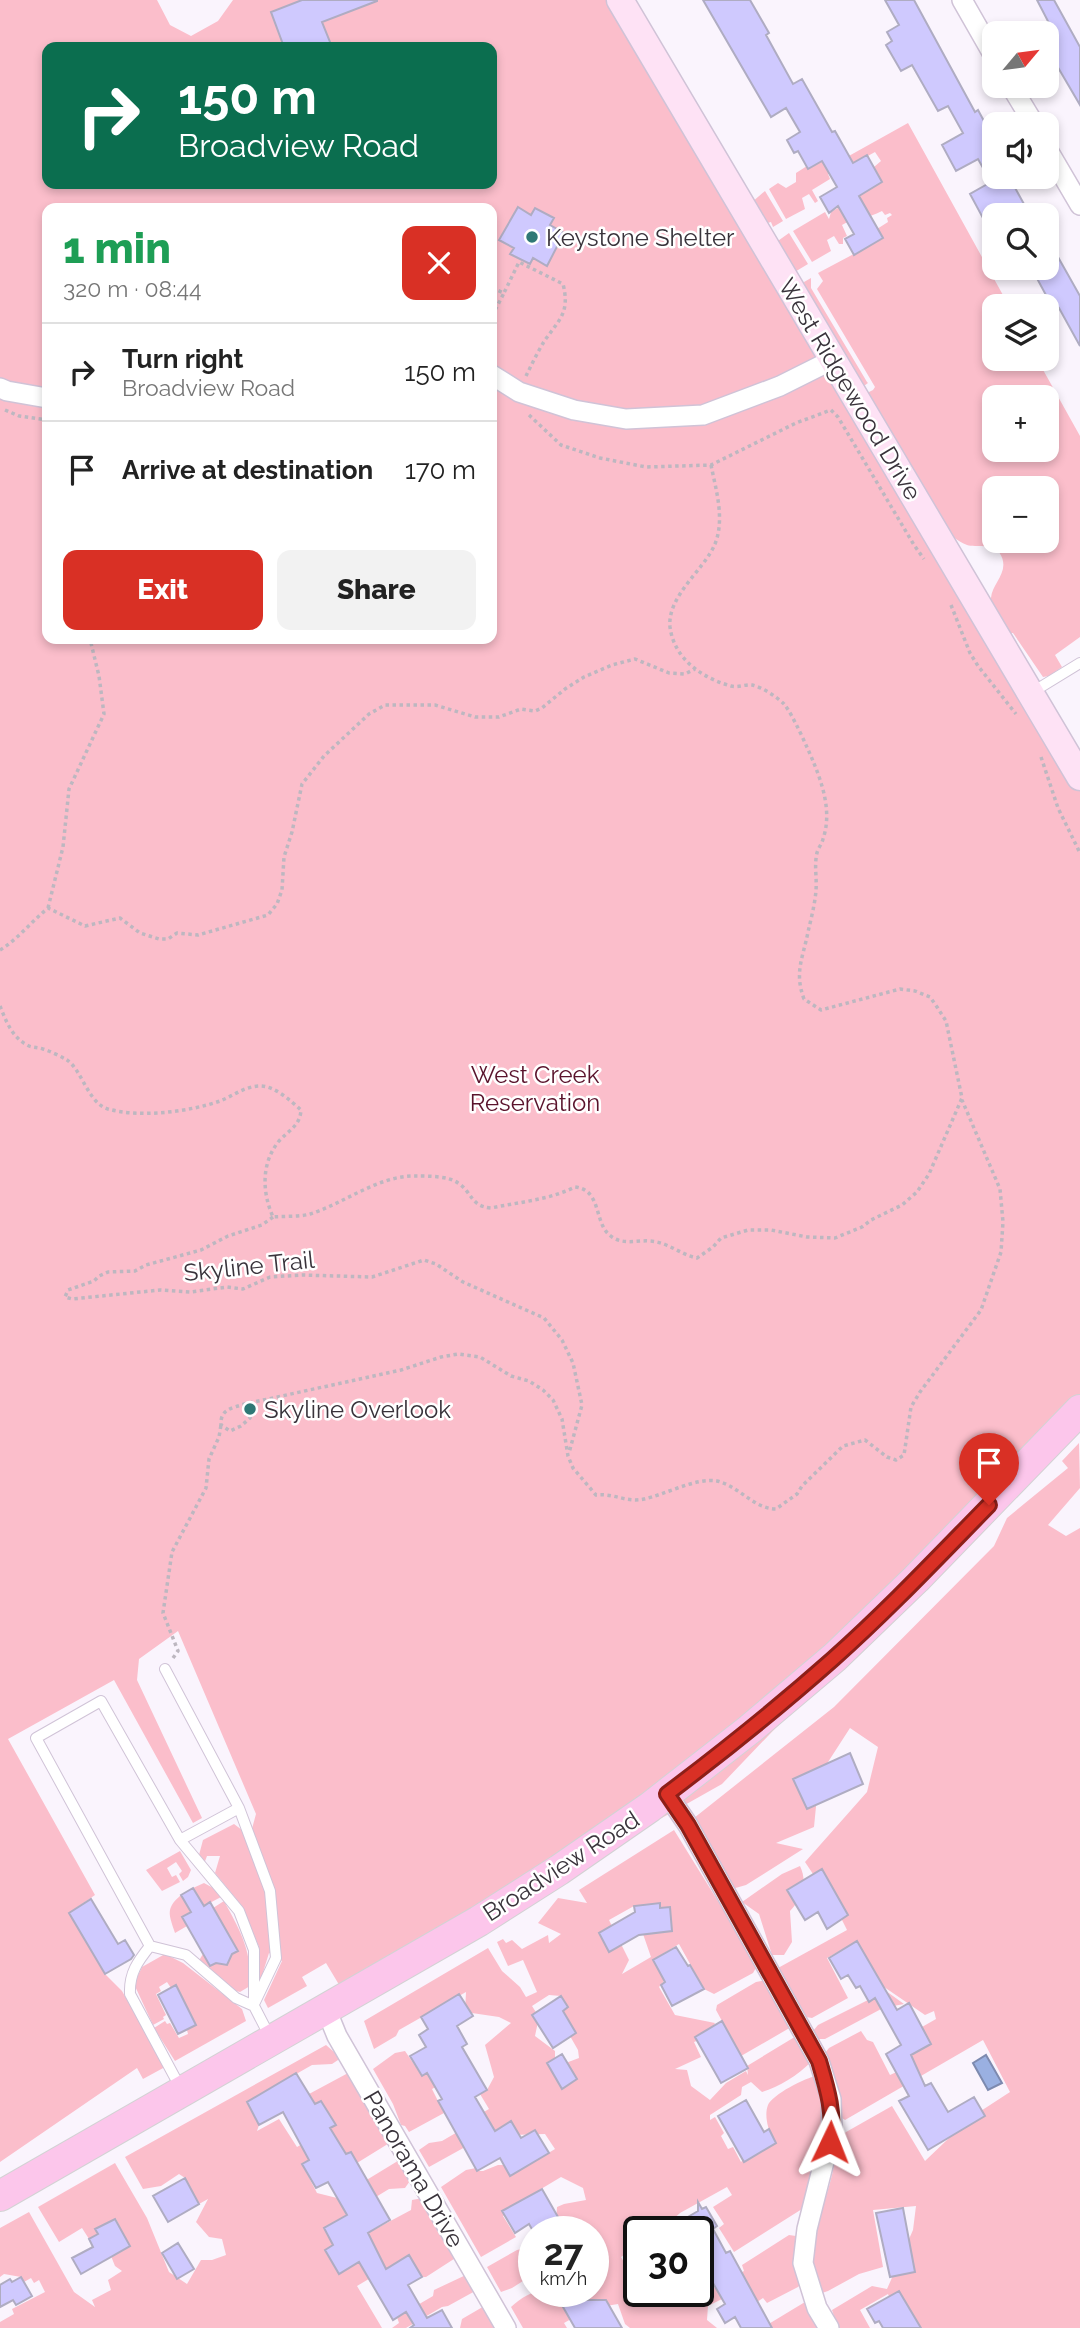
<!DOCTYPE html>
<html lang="en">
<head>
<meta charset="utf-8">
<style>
	body { margin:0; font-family:Raleway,sans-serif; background:#f2f2f2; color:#222; height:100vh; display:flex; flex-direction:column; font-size:26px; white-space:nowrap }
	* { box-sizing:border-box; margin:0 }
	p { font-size:23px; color:#767676 }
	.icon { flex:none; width:38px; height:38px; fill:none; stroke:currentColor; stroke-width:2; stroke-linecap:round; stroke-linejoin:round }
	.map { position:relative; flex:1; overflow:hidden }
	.drawer { position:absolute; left:42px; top:203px; width:455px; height:441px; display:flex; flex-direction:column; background:#fff; border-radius:14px; box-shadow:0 4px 10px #0003 }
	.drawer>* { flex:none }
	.hud { position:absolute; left:42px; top:42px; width:455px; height:147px; border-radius:14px; box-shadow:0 4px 10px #0003; background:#0b6e4f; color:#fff; overflow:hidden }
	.needle { width:46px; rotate:61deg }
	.controls { position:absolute; left:982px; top:21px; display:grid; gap:14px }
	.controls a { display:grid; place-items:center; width:77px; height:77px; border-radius:14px; background:#fff; box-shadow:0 4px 10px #0003; font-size:35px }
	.speed { position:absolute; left:518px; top:2216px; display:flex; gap:14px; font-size:35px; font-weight:700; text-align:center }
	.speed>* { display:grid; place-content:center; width:91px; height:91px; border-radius:50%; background:#fff; box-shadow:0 4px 10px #0003; line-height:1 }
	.speed small { font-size:18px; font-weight:400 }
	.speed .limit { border:4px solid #111; border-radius:10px; background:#fff; color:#111 }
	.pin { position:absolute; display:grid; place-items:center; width:60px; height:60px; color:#fff; margin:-72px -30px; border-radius:50% 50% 50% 0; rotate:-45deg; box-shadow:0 0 7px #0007 }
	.pin .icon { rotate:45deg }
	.me { position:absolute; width:77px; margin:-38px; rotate:2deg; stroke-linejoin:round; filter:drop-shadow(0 0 5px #0008) }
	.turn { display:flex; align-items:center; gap:24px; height:147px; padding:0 21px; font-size:32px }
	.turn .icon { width:91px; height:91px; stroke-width:2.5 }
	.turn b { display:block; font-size:49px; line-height:60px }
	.round { display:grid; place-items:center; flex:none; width:74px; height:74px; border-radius:14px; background:#f2f2f2 }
	.head { display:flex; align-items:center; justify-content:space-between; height:119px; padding:0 21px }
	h1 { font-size:42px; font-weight:800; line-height:52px; color:#1e9e55 }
	.primary-button { display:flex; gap:14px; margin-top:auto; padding:14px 21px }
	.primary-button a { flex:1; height:80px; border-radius:14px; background:#d93025; color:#fff; font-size:28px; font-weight:800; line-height:80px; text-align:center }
	.primary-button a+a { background:#f2f2f2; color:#222 }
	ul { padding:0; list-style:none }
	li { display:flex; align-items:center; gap:21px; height:98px; padding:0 21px; border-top:2px solid #e0e0e0 }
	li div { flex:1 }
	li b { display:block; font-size:26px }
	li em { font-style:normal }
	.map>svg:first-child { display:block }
	.green { fill:#fbbecb; fill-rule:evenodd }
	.water { fill:#9ab0e1; stroke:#7d8aaf; stroke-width:2 }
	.building { fill:#cfc9fe; stroke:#afacc2; stroke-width:2 }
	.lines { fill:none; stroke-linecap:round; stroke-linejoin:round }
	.lane-casing { stroke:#d0c3d7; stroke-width:12 }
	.street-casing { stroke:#d0c3d7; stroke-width:22 }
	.secondary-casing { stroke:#d0c3d7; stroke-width:29 }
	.primary-casing { stroke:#d3d2d4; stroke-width:32 }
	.path { stroke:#bdb7c0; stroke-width:3.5; stroke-dasharray:3.5 3.5; stroke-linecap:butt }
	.lane { stroke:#fff; stroke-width:10 }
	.street { stroke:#fff; stroke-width:19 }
	.secondary { stroke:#fee2f5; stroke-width:26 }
	.primary { stroke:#fcc6eb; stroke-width:30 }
	.route-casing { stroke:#8d1f18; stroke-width:18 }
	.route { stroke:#d93025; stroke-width:12 }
	.poi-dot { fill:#2f7875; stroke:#fff; stroke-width:2.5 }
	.labels { text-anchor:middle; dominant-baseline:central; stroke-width:5; stroke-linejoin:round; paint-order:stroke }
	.poi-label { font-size:24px; fill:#39333b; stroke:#fff; text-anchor:start }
	.street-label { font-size:24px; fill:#39333b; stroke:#fff }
	.park-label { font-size:24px; fill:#5a132c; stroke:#fff }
</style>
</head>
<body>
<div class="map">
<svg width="1080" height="2328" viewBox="0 0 1080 2328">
	<rect width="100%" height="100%" fill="#faf4fd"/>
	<path class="green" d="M0,0H157L170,25L191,36L218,21L233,0H617L1080,782V1410L722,1784L479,1921L347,1998L326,1963L302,1977L307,1986L268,2008L264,2000L282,1961L269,1953L260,1982L259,1947L242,1906L215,1873L220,1856H207L204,1864L199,1855L203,1840L234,1824L250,1836L256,1814L178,1631L139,1659L137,1680L202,1818L193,1823L114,1680L8,1739L95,1895L69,1913L105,1974L122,1991L165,2067L143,2079L137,2068L0,2162ZM47,47H492V184H47ZM47,208H492V639H47Z
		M908,123L1009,306H994V359H1037L1080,436V637L1055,655L1062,667L1049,676L1043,677L1013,633H1006C1000,623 990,611 991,598C992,582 1012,571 999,552C992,543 976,548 967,545C956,541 949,533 942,524L865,394L873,390L875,387L817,289L823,281L818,273L882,239L877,229L888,222L887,218L892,215L890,213L885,215L882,211C868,219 854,217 842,225L847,236L843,238V244H839L834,236L827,240L831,251L812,262L793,231L825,212L829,219L831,212L882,182L874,167L881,161L875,152L835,174H828L830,179L812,190L818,201L815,203L809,194L802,198L805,209L786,219L769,189L778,183L786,188L796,182V173L807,166L808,169L842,150L847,157ZM994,397H1046V450H994ZM994,488H1046V541H994Z
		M765,191L783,221L773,227L771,222L764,224L751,203Z
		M789,233L808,264L793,273L775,243Z
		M811,278V288L867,382L868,383L861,388L805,293L804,282Z
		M1079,1443L1080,1488L1048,1525L1066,1536L1080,1528V2328H902L888,2294L860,2310L870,2328H838L832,2310L872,2286L887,2289L913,2230L916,2206L873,2210L883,2267L859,2274L828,2291L822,2293C802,2248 822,2217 832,2175C835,2162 837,2149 839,2136L892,2106L925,2161L970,2118L1010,2092L983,2040L845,2120L839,2116L825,2053L829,2048L861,2031L867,2040L873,2042L890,2075L914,2064L911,2055L931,2044L922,2027L936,2019L934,2011L925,2015L871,1978L854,1943L827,1958L848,1998L812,2018L806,2017L778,1968L847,1930L837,1910L805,1862L867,1792L878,1747L850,1728L819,1776L814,1827L776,1843L803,1849L746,1885L732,1889L694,1818L834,1707L994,1546L1007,1518L1068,1468L1062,1461Z
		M674,1830L724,1911H728L757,1966L753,1973L714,1994L704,1989L679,1944L653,1960L664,1981L659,1987L675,2015L715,2023L707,2037L694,2042L701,2057L675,2069L687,2070L691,2086L710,2100L726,2083L746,2071L748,2075L747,2066L793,2038H799L811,2062C798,2075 779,2087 762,2092L751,2082L742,2087L741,2095L710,2115V2120L715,2117L724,2133L721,2136L728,2149L733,2147L741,2162L748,2155L773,2139C768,2130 764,2115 768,2105C772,2095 806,2077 817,2076L823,2117L818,2155L802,2209L734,2252L719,2228L724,2224L713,2207L732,2195L727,2187L680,2213L671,2221V2231H639V2254L629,2252L621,2257L625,2264L639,2256V2291H698V2287L705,2293L744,2271L742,2265L789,2235L796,2236L797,2261L802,2283L798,2287L767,2303L763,2298L757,2302L724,2298L708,2306L707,2320L717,2328H630L625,2324L618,2304L606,2306L603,2301L564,2323L567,2328H523L511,2307C521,2298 531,2291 544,2291L548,2297L552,2295L559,2307L587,2291H593L600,2275L603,2274L593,2256V2231H565L571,2227L556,2222L557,2207L564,2204L586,2200L583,2188L561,2177L521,2201L516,2209L503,2216L516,2237L481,2257L441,2187L466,2170L476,2168L477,2171H483L498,2165H513L517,2172L555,2149L545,2134L512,2135L503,2126L429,2167L419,2150L429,2143L442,2141L483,2117L482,2113L489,2109L480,2094L487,2090L494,2077L485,2045L511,2023L499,2017L465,2012L466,1992L399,2030L396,2036L374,2049L364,2021L488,1948L502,1971L520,1987L526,1997L537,1992L523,1960L508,1966L497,1942L503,1939L506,1943L512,1940L522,1949L548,1935L549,1943L561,1934L538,1923L558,1898L587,1903L579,1890ZM659,1903L660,1908L669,1907L672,1931L643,1934L651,1957L622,1974L629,1960L609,1920L634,1906ZM549,1995L561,1996L568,2007L563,2011L575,2033L570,2036L578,2050L579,2058L555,2067V2051L535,2036L539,2017L532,2006Z
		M180,1851L191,1870L188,1877L183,1881L179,1874L182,1871L176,1862L167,1868L172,1877L176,1875L180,1882L162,1891L146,1870Z
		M800,1866C808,1883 802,1898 790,1911L792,1942L784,1955H772L759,1914L742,1902L782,1874Z
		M204,1883L215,1889L221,1897L204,1906L193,1888Z
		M181,1895L191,1912L183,1917L187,1926L175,1933C169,1914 165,1909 181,1895Z
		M224,1901C240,1930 252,1951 250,1986L240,1992L233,1990L198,1962L203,1954L210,1966L216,1963L227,1965L232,1954L213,1908Z
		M165,1954L183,1963L242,2009L246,2021L175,2061L154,2028L165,2021L167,2024L170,2023L179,2038L188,2034L187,2030L196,2024L176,1986L171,1988L167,1982L159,1987L161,1991L156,1994L166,2015L163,2017L164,2019L153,2025L134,1984L142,1967Z
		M766,1980L793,2026L741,2056L716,2010L717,2005L756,1982Z
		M886,1991L904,2004L883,2008L825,2039H817L813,2031L818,2025Z
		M326,2045L341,2058L332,2064L312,2065L247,2102L259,2125L257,2131L279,2119L297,2147L335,2125L321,2101L314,2104L309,2094L350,2072L391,2142L357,2163L351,2152L346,2154L339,2143L302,2164L317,2193L337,2198L401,2159L412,2178L405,2188L389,2189L325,2228L333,2245L326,2251L339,2274L377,2251L368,2233L411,2210L412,2200L423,2198L457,2257L426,2277H422L409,2255L357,2286L382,2328H0V2322L14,2314L12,2309L45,2292L39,2280L34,2283L31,2278L24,2282L21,2277L4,2274L0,2277V2228L29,2212L74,2292L95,2307L92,2300L111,2290L108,2280L122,2271L115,2266L111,2256L129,2246L116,2219L96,2229L98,2234L89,2239L82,2228L59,2242L38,2207L115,2163L147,2218L169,2272L187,2284L201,2260H212L226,2255L222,2239L209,2237L196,2222L208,2199L199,2204L185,2178L179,2174L161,2186L143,2189L125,2157Z
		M405,2051L422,2076L441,2065L470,2068L432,2089L444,2113L409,2132L405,2126L401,2125L393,2104L373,2069L395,2053Z
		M534,2246V2274L512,2288L501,2292L487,2267L517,2250Z
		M468,2274L477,2290L448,2306L442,2307L406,2328H392L399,2323L397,2317L433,2296L434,2290Z
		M805,2302L820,2328H762Z
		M486,2305L499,2328H460L462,2319Z"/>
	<path class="water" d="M986,2055L1002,2083L988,2090L973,2063Z"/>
	<path class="building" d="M302,0H377V1L322,22L332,47H284L271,12Z
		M703,0H750L769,33L766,35L793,84L802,79L832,132L835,131L853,163L867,155L882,182L859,196L883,238L854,255L845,239L854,234L838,206L829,213L820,197L837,187L822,161L808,169L798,151L794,153L787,140L800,132L786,108L771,117Z
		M885,0H914L975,112L978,110L991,134L985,137L994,153V177H1009L1030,215H993L984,220L970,194L991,182L978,159L956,171L942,145L963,133L948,106L938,111L912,65L901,71L886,45L892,41L887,32L899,25Z
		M1037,0H1054L1080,47V105L1046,47V29L1051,27Z
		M518,207L531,215L535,208L554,218L550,225L564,233L547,266L533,258L530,264L510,254L514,248L499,240Z
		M1058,257L1080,296V346L1059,308L1054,310L1033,271L1039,268H1046V263Z
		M850,1753L863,1784L807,1809L793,1779Z
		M822,1869L848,1915L827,1929L818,1912L805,1920L787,1890Z
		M193,1888L204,1906L210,1902L238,1951L232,1954L227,1965L216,1963L210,1966L182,1917L191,1912L181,1895Z
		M91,1899L118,1944L125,1940L134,1955L131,1959L105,1974L69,1913Z
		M660,1903V1908L670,1907L672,1931L639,1935L609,1952L599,1933L635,1912L634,1906Z
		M857,1941L897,2010L909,2003L931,2044L911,2055L925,2086L931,2083L948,2112L974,2097L985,2116L928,2150L899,2101L909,2096L886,2054L901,2045L875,1998L869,2002L860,1986L856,1988L848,1975L841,1979L829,1958Z
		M676,1947L688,1966L690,1965L704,1989L672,2006L661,1985L665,1982L653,1960Z
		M176,1985L196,2025L178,2034L158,1995Z
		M459,1994L473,2016L457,2026L467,2044L462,2047L487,2090L475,2097L495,2131L511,2121L521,2138L535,2130L549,2153L510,2176L500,2158L477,2171L438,2101L442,2099L427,2073L422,2076L410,2056L426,2047L419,2035L428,2029L421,2017Z
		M561,1996L568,2007L563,2011L576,2033L553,2048L532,2015Z
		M722,2021L748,2068L721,2083L695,2037Z
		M562,2054L577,2079L562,2089L547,2063Z
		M296,2073L315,2104L321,2101L336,2125L330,2128L346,2154L351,2152L390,2220L368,2233L386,2269L409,2255L422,2277L408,2285L427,2318L442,2310L452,2328H410L414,2325L406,2312L393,2320L359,2262L339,2274L325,2250L333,2245L324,2228L347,2215L328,2182L316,2188L302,2164L309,2160L283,2112L259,2125L247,2102Z
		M746,2100L764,2132L769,2129L776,2143L744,2162L718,2116Z
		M185,2178L199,2204L168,2222L153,2196Z
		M542,2189L566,2231H533L529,2224L515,2233L502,2211Z
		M698,2202L702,2209L706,2207L717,2226L713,2229L726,2253L730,2251L772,2328H741L735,2317L725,2323L717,2309L725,2304L698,2257V2231H664L698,2211Z
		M903,2208L915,2272L890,2277L876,2213Z
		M115,2219L130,2246L81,2274L72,2258L93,2247L89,2239L98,2234L95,2229Z
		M178,2243L194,2269L177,2279L162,2253Z
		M21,2277L32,2296L16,2305L13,2300L0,2307V2285L10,2279L12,2282Z
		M899,2291L921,2328H883L879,2321L875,2323L867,2309Z
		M559,2300H606L622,2328H575Z"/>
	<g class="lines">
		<defs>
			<path id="lane" d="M1031,693L1080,663
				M165,1669L239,1808L180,1840
				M239,1808L270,1891L276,1958L255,2002
				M150,1946C138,1961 129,1973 130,1994L180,2087
				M254,2006L236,1998L186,1955L150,1946L36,1738L101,1701L180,1840L239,1911L254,1950V2006L270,2037"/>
			<path id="street" d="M962,0L994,56
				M1011,86L1034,124
				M1046,147L1080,205
				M492,375L519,392L574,410L626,419L703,415L780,386L832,360
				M0,388L7,391L47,398
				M667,1794L688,1825L819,2061L831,2099L832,2130L807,2229L803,2263L817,2308L829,2328
				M326,2009L337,2036L506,2328"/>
			<path id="secondary" d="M620,0L1080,777"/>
			<path id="primary" d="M0,2196L479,1921L559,1870L650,1807L750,1729L835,1657L916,1579L1080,1410"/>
		</defs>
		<use href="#lane" class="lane-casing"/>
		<use href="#street" class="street-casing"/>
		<use href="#secondary" class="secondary-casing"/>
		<use href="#primary" class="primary-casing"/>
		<path class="path" d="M492,288L504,293L519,262L563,284C570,312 560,319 545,340C538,351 532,364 526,376
			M492,316L504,293
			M5,410L19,416L47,420
			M831,410L838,417L914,545L924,559
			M529,415L561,445L600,458L646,467L711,465L796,423L831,410
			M951,605L970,653L978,666L1016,714
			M1041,757L1058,808L1080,853
			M48,908L63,847L69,789L104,714L99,676L90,639
			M0,950C18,939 31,922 48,908L85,926L120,918L140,933L159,939H168L177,933L198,935L268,915L277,904L282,890L284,857L292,832L302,784L324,756L369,714L385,705H435L475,717H499L521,709L535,711L542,708L565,689L584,677L612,665L635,659L669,673L685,674L695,669
			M0,1006C6,1021 12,1037 27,1045C32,1048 37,1047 43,1049C50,1051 60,1056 67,1060C82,1070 88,1103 108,1109C140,1118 188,1112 220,1101C233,1096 245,1086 260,1086C275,1086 291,1101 301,1110C300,1126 289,1130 279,1141C261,1163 262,1192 273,1217C285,1216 299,1217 310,1214C345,1203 379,1175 416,1176C428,1176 449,1176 458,1183C473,1193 470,1206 491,1208C519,1202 549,1200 575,1187C603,1190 593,1225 612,1237C624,1245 637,1240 650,1241C668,1242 681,1255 697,1258L713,1247L721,1238L748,1230H771L807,1237L835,1238L862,1227L871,1220L902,1205L917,1192L929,1174L962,1098L946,1021L937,1007L930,997L915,991L900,989L821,1010L804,999C794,972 803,958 808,932C811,919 815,904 816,890C817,878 814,865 817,853C818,848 822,844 823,839C832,813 823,785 813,761C808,749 792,713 784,704C777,697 762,687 752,685C745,684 738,688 731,686C702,678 674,659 670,627C667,596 704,570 715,544C725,519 716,490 711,465
			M273,1217L262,1225L228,1236L201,1250L146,1265L135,1271L108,1272L99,1276L94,1281L68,1290L65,1297L72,1299L160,1290L191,1292L227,1287L243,1289L270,1277L302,1275L372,1277L424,1260L436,1264L463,1282L544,1318L562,1340L573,1363L582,1405L569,1453
			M250,1409V1418L241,1426L230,1431L221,1425C220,1409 232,1408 245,1404L401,1370L441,1357L458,1354L480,1357L511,1376L529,1381L543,1390L553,1400L562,1419L568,1456L573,1468L596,1495C614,1493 627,1503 644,1499C664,1495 697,1477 717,1481C739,1486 754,1509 776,1509L797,1494L802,1486L843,1446L865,1440L887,1457L896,1460L904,1455L911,1407L920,1392L981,1310L1001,1252L1003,1222L1000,1189L962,1100
			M173,1658L178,1651L163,1613L172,1552L206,1488L209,1459L219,1437L221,1425"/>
		<use href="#lane" class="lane"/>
		<use href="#street" class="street"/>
		<use href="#secondary" class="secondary"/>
		<use href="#primary" class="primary"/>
	</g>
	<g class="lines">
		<defs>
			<path id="route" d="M830,2142C835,2113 827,2088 819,2061L688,1825L667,1794C724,1751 780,1706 833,1659C888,1610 938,1557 989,1505"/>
		</defs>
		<use href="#route" class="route-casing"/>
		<use href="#route" class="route"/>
	</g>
	<g class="poi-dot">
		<circle cx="532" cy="237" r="7"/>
		<circle cx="250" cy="1409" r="7"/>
	</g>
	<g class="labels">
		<g class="poi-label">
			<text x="546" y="237">Keystone Shelter</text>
			<text x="264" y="1409">Skyline Overlook</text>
		</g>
		<g class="street-label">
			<text transform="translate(850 389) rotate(59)">West Ridgewood Drive</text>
			<text transform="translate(249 1266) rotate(-6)">Skyline Trail</text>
			<text transform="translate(561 1866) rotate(-33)">Broadview Road</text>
			<text transform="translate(414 2169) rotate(60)">Panorama Drive</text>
		</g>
		<g class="park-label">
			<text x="535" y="1074">West Creek<tspan x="535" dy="28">Reservation</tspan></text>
		</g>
	</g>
</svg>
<div class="controls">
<a><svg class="needle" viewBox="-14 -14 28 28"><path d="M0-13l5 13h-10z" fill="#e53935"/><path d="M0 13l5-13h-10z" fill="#767676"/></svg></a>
<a><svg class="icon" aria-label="sound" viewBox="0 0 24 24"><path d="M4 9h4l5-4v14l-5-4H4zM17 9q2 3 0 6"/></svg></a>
<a><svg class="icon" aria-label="search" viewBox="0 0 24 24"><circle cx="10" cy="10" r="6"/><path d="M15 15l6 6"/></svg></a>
<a><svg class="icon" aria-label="layers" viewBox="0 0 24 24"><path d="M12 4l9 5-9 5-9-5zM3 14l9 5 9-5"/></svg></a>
<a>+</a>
<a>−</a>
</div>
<div class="speed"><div>27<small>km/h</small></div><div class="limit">30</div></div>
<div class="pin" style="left:989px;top:1505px;background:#d93025"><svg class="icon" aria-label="arrive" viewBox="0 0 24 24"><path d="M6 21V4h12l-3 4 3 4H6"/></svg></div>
<svg class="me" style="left:830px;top:2142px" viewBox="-20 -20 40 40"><path d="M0-17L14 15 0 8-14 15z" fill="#d93025" stroke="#fff" stroke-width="4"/></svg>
<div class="hud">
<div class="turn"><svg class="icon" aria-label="right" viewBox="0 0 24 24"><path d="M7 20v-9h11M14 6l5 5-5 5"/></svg><div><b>150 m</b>Broadview Road</div></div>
</div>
<section class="drawer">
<div class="head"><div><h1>1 min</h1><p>320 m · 08:44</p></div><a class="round" style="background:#d93025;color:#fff"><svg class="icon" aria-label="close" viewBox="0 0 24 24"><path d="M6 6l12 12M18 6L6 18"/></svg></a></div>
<ul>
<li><svg class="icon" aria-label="right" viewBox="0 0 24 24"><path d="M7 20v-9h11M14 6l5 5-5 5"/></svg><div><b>Turn right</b><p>Broadview Road</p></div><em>150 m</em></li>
<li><svg class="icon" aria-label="arrive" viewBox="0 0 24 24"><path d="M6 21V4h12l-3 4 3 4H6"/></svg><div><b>Arrive at destination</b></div><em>170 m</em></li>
</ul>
<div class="primary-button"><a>Exit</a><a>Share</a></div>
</section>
</div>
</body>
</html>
